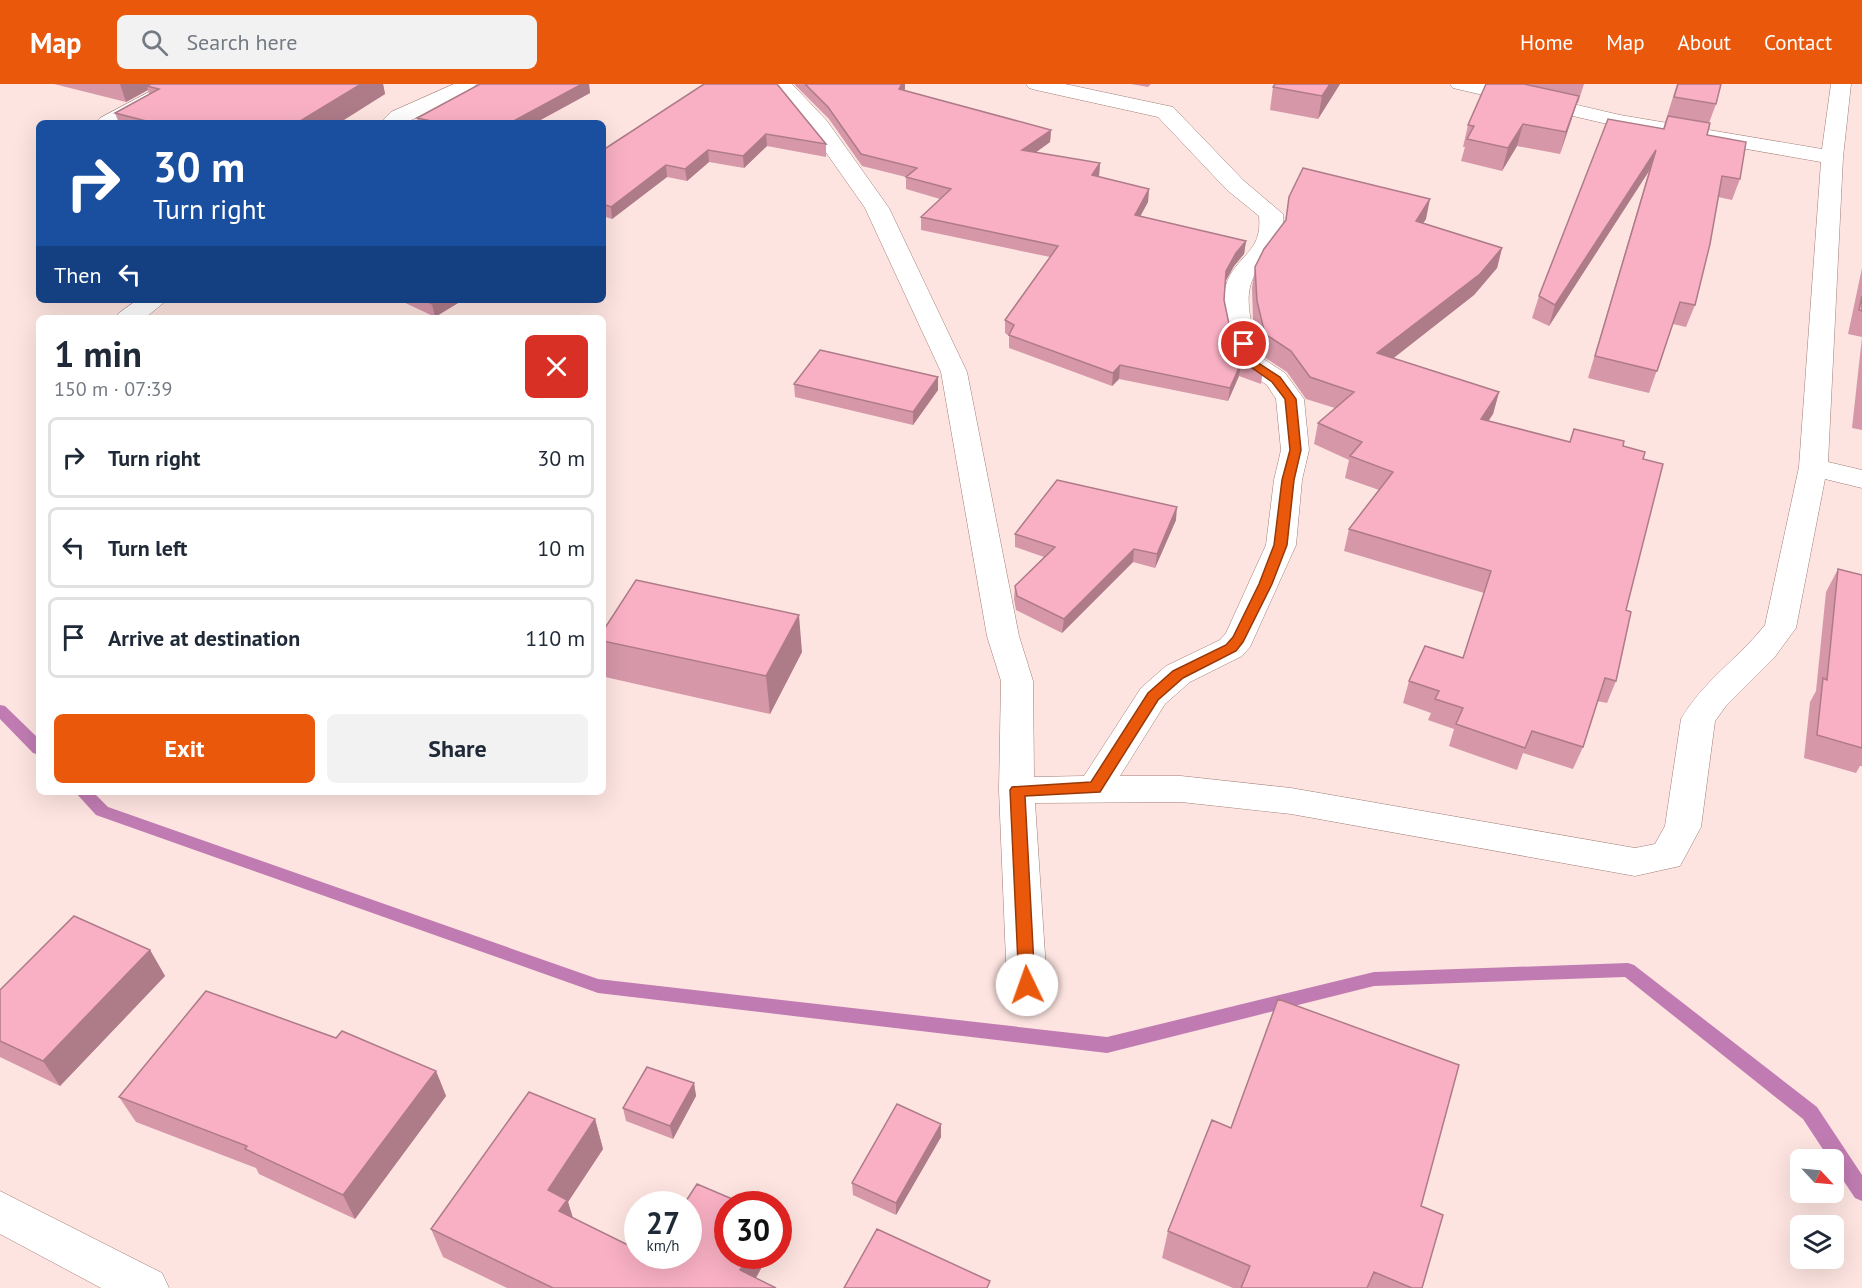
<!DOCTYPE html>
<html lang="en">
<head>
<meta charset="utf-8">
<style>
	body { margin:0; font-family:"PT Sans",sans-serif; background:#f2f2f3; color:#1f2937; height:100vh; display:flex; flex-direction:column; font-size:22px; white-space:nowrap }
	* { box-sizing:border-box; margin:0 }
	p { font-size:20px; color:#747a83 }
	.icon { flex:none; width:33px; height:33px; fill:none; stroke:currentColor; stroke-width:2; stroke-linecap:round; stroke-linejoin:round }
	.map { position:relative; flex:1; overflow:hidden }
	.drawer { position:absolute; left:36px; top:231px; width:570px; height:480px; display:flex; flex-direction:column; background:#fff; border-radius:9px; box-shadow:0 6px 24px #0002 }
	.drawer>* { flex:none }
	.hud { position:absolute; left:36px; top:36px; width:570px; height:183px; border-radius:9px; box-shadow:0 6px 24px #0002; background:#1a4fa0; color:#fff; overflow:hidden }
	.needle { width:39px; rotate:116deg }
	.fabs { position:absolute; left:1790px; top:1065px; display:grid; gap:12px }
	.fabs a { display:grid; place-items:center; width:54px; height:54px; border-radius:9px; background:#fff; box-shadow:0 6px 24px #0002; font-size:30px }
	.speed { position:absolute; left:624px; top:1107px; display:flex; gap:12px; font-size:30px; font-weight:700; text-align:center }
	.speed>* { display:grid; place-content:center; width:78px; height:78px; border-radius:50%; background:#fff; box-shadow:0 6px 24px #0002; line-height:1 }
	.speed small { font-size:15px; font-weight:400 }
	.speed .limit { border:9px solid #d22; background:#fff; color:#111 }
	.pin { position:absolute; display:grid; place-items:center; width:51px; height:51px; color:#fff; margin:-26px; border:3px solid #fff; border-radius:50%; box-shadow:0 2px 6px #0007 }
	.me { position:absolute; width:66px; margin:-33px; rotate:357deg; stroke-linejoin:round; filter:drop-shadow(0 0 4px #0008) }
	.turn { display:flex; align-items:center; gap:21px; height:126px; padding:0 18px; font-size:27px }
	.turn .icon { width:78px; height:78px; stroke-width:2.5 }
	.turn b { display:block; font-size:42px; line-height:51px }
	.then { display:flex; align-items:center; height:57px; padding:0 18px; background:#0003; gap:12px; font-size:22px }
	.round { display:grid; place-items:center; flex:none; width:63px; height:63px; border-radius:9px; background:#f2f2f3 }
	.summary { display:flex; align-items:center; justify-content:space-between; height:102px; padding:0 18px }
	h1 { font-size:36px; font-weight:700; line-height:45px }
	.cta { display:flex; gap:12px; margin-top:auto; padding:12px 18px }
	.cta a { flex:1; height:69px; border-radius:9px; background:#ea580c; color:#fff; font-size:24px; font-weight:700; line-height:69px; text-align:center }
	.cta a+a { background:#f2f2f3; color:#1f2937 }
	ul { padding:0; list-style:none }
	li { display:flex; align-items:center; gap:18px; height:81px; margin:0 12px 9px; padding:0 6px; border:3px solid #e0e1e3; border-radius:9px }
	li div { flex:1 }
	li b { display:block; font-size:22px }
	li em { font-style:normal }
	header { display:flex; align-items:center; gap:36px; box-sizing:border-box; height:84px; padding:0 30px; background:#ea580c; color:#fff }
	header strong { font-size:28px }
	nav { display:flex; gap:33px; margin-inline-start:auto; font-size:21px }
	.search { width:420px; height:54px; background:#f2f2f3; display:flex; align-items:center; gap:15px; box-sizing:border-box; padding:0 21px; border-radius:9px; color:#747a83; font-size:22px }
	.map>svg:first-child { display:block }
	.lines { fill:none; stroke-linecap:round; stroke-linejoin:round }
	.stream { fill:#c07cb2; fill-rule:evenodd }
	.minor-casing { stroke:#a27d77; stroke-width:1 }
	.minor { fill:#fff; fill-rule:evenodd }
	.wall { fill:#d697a9 }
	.shaded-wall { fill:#ae7b89 }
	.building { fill:#f9b0c4; stroke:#ae7b89; stroke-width:1.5 }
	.route { fill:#ea580c; stroke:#983908; stroke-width:1.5 }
</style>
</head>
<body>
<header>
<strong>Map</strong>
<div class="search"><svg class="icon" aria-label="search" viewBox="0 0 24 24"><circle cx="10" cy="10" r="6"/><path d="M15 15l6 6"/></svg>Search here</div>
<nav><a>Home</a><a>Map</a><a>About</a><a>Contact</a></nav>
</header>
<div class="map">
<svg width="1862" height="1204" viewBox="0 0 1862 1204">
	<rect width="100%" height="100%" fill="#fde4e0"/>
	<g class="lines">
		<path class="stream" d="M0,621L5,622L39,655V671L33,669L0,635Z
			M75,708H93L108,723L598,895L1107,953L1374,888L1628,879L1634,881L1817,1023L1862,1091V1117L1855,1114L1833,1081V1076H1830L1803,1035L1625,893L1374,902L1107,969L598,909L96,731Z"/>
		<defs>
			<path id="minor" d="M164,0H189L186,4L124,39H97L100,34Z
				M454,0H477L466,10L405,39H380L391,28Z
				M771,0H792L827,37L889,124L967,288L1019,552L1033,597L1034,693L1084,692L1141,604L1166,582L1220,556L1226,549L1266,461L1274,396L1281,366L1276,315L1267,301L1238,282L1234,276C1230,254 1219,224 1226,201C1235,171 1263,170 1259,132L1227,106L1158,33L1036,6L1029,4L1026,0H1065L1173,23L1243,96L1283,130C1287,174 1258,171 1250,203C1245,225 1255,251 1259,272L1285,289L1304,315L1309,366L1302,396L1296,461L1250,563L1242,572L1190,598L1165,620L1120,692H1181L1291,704L1635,764L1655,760L1665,742L1681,635C1702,598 1739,574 1765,541L1799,383L1821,78L1620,43L1453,4L1450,0H1487L1620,31L1822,65L1831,0H1851L1843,73L1828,378L1862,386V404L1825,395L1796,544L1774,574L1726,622L1715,637L1701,743L1680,782L1635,792L1291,730L1181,718L1035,719L1047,901L1041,913L1027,917L1013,913L1007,901L999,706L1001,597L987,552L941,288L865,124L811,47Z
				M137,216H167L145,234H115L119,229Z
				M0,1107L162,1189L169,1204H101L0,1150Z"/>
		</defs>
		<use href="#minor" class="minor-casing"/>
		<use href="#minor" class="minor"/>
	</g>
	<path class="wall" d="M54,0H383L385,10L339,39H119L115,29L149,10L148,6L126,18Z
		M480,0H589L590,9L535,39H418L417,34Z
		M704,0L826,60V73L767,62L744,84L709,78L687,97L667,93L612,135L603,132V66Z
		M794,0H905L904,7L1051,46L1050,58L1035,69L1100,79L1099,93L1149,105L1148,118L1140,132L1246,157L1244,170L1234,182L1225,198L1224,216L1234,264L1239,271L1263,286L1261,300L1239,292L1228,317L1119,295L1112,302L1009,264V252L1005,249V236L1050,173L921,146V133L940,115L906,105V93L862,82L829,35Z
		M1131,0H1151L1148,3Z
		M1275,0H1340L1318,35L1270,26L1273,3Z
		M1486,0H1584L1578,19H1577L1560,70L1517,62L1502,87L1461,77L1465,63H1463L1468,41Z
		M1677,0H1721L1716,20L1709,39L1707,51L1740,95L1732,116L1718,113L1695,221L1686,243L1673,240L1649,309L1588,294L1649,87L1549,242L1532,234L1539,212L1663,45Z
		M1289,113L1426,135L1423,139L1502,164L1497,184L1474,211L1393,274L1499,308L1493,330L1488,337L1570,358L1574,345L1623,362L1643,375L1626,526L1616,597L1607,619L1597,617L1583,663L1573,685L1523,669L1517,686L1449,662L1454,645L1428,636L1431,629L1403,619L1409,597L1463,574L1484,509L1344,467L1349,445L1379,406L1345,394L1349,376L1314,360L1318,339L1335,324L1306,315L1287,288L1261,271L1253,237L1252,204L1255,183L1285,138Z
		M1862,184V346L1852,344L1862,253L1848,250Z
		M399,216H463L435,233Z
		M794,300L938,306L913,341L795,313Z
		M1176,436L1155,484L1133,478L1062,549L1016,526L1014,515L1015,502L1044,473L1015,463V450Z
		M1838,485L1862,491V682H1860L1856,689L1804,674L1810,618L1816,607L1826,508Z
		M603,547L802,568L770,630L605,593L603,584Z
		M150,866L165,892L60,1002L0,973V906Z
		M336,954L436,987L446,1012L355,1135L259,1090L256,1084L136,1038L119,1013Z
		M694,999L696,1012L673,1055L626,1037L623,1024Z
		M595,1035L603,1065L568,1118L573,1134L634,1164L728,1172H768L756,1194L776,1204H507L443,1173L431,1145Z
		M941,1040V1053L896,1131L853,1111L852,1099Z
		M1421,1122L1422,1204H1233L1162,1174L1168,1147Z"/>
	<path class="shaded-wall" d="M120,0H159L147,2L148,6L126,18Z
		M361,0H383L385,10L339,39H297Z
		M582,0H589L590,9L535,39H510Z
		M902,0H905V5L899,17V5Z
		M1330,0H1340L1318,35L1322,12Z
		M1579,12L1572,34L1560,70L1566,48Z
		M1523,40L1517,62L1502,87L1508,64Z
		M1051,46L1050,58L1021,79L1022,66Z
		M766,50L767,62L744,84L743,72Z
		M708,66L709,78L687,97L685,85Z
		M1656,66L1649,87L1549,242L1555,221Z
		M1100,79L1099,91L1091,103L1092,91Z
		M666,81L667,93L612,135L611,123Z
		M1149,105L1148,118L1134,144L1135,131Z
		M1430,115L1426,135L1411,157L1416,137Z
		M1246,157L1244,170L1234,182L1224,200L1226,187L1236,169Z
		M1502,164L1497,184L1474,211L1372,291L1377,269Z
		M438,216H463L435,233L432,220Z
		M1241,279L1239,292L1228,317L1230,304Z
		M1120,281L1119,295L1112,302L1113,289Z
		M938,293V306L913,341V328Z
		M1499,308L1493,330L1475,357L1481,335Z
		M1177,423L1176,436L1155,484L1157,470Z
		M1134,465L1133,478L1062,549L1064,535Z
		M799,531L802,568L770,630L766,592Z
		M150,866L165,892L60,1002L43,977Z
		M436,987L446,1012L355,1135L343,1111Z
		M694,999L696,1012L673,1055L670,1042Z
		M595,1035L603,1065L568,1118L576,1144L569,1155L548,1106Z
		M941,1040V1053L896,1131V1119Z
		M748,1172H768L750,1204L740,1186Z"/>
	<path class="building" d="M151,0H361L297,39H154L115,29L159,5L147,2Z
		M480,0H582L510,39H441L417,34Z
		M704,0H777L826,60L766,50L743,72L708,66L685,85L666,81L611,123L603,120V66Z
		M805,0H902L899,5L1051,46L1022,66L1100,79L1092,91L1149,105L1135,131L1246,157L1236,169L1226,187L1224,216L1234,264L1239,271L1263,286L1241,279L1230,304L1120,281L1113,289L1009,251L1014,241L1005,236L1058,162L921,133L951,105L906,93L917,84L861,70L828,23Z
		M1275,0H1330L1322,12L1273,3Z
		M1486,0H1524L1579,12L1566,48L1523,40L1508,64L1467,55L1474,42L1468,41Z
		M1678,0H1721L1716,20L1674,13Z
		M1668,32L1710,39L1707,51L1746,58L1740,95L1722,92L1710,160L1695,221L1680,218L1657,287L1595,272L1656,66L1555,221L1539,212L1608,35L1664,45Z
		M1303,84L1430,115L1416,137L1502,164L1480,190L1377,269L1499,308L1481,335L1570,358L1574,345L1624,357L1623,362L1645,368L1643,375L1663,380L1626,526L1631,528L1616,597L1605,594L1583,663L1532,647L1525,664L1456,640L1463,624L1435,615L1439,607L1409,597L1425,562L1463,574L1491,487L1349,445L1393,388L1350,372L1362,358L1318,339L1354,308L1310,293L1291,267L1265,250L1257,217L1255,183L1264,165L1286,136L1289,113Z
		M1862,212V227L1859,226Z
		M424,216H438L432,220Z
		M820,266L938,293L913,328L794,300Z
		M1057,396L1177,423L1157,470L1134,465L1064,535L1017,512L1015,502L1055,463L1015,450Z
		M1838,485L1862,491V664L1817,651L1823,594L1827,596Z
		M636,496L799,531L766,592L603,557V547Z
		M74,832L150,866L43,977L0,957V906Z
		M206,907L336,954L342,947L436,987L343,1111L245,1065L247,1062L119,1013Z
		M1278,915L1459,981L1421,1122L1443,1131L1422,1204H1412L1374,1188L1367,1204H1241L1250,1182L1168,1147L1212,1036L1231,1044Z
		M647,983L694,999L670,1042L623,1024Z
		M529,1008L595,1035L548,1106L567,1116L559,1127L634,1164L638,1158V1172H688V1120H684L697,1100L744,1120H728V1172H748L740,1186L776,1204H553L431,1145Z
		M897,1020L941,1040L896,1119L852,1099Z
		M877,1145L990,1197L987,1204H844Z"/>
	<path class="route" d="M1244,256L1249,260L1252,275L1280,293L1296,315L1301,366L1294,396L1287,461L1272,500L1243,558L1236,567L1183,594L1158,616L1100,708L1025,712L1035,901L1032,906L1027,908L1021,906L1019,901L1010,706L1012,703L1091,698L1148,609L1173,587L1226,561L1233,553L1259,500L1274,461L1282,396L1290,366L1285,315L1272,298L1241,276L1239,260Z"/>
</svg>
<div class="fabs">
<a><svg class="needle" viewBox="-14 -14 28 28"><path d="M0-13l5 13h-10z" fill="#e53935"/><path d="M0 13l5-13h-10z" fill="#747a83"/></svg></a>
<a><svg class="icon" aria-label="layers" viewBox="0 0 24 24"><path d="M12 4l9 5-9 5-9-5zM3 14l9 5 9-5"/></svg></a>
</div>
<div class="speed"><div>27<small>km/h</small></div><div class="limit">30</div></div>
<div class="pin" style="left:1244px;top:260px;background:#d93025"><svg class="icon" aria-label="arrive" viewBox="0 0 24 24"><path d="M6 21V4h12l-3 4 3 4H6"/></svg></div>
<svg class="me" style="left:1027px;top:901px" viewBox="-20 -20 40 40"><circle r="19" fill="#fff"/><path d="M0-13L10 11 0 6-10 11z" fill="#ea580c"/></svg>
<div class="hud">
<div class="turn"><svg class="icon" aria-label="right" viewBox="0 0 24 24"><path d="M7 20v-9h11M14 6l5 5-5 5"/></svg><div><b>30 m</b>Turn right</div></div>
<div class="then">Then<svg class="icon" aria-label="left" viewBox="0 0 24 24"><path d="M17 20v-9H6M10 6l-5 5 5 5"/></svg></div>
</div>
<section class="drawer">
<div class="summary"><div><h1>1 min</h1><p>150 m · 07:39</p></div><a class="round" style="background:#d93025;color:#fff"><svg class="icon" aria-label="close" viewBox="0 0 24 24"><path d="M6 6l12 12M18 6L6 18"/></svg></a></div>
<ul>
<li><svg class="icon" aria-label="right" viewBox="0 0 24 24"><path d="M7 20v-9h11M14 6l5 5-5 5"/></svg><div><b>Turn right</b></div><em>30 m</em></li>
<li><svg class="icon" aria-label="left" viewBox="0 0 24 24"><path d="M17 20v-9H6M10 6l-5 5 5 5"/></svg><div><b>Turn left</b></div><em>10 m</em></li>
<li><svg class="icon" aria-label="arrive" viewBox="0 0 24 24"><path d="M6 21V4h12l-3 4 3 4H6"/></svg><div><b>Arrive at destination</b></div><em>110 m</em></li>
</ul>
<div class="cta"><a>Exit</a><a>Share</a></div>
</section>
</div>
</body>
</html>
